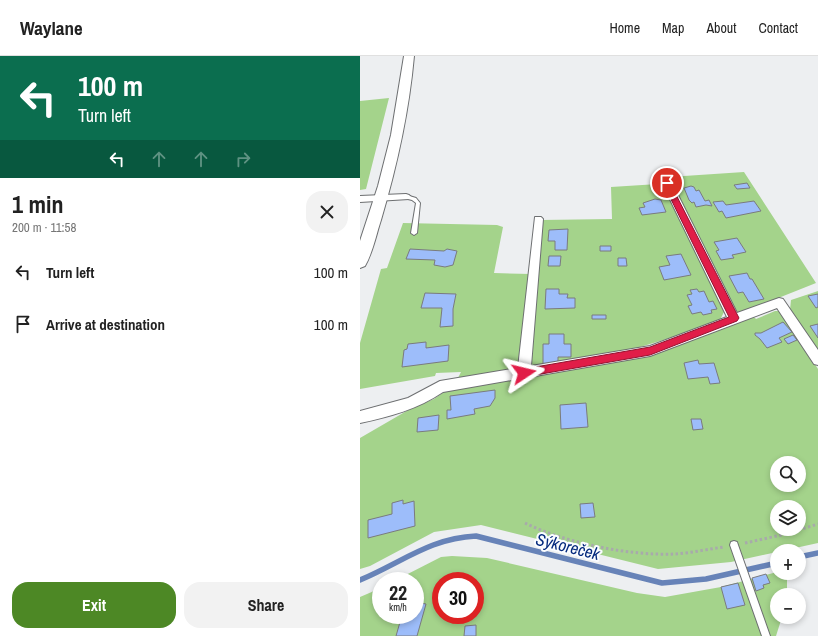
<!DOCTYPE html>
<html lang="en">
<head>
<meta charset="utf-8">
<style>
	body { margin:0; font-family:"Archivo Narrow",sans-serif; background:#f2f2f2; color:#222; height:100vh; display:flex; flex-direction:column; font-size:15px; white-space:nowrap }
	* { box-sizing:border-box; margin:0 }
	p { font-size:13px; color:#767676 }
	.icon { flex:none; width:22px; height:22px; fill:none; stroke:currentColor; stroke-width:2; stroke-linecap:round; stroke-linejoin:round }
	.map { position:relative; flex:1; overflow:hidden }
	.sheet { display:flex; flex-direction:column; background:#fff; width:360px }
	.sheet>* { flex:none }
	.hud { background:#0b6e4f; color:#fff; overflow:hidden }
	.fabs { position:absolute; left:410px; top:400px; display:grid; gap:8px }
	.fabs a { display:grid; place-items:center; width:36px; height:36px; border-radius:50%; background:#fff; box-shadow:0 2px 6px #0003; font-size:20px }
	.speed { position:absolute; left:12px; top:516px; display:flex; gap:8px; font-size:20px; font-weight:700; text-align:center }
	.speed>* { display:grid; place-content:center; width:52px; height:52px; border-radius:50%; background:#fff; box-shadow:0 2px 6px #0003; line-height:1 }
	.speed small { font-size:10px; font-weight:400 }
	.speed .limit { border:6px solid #d22; background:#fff; color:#111 }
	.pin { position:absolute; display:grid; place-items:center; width:34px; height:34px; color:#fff; margin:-17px; border:2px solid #fff; border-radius:50%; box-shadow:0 1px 4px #0007 }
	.me { position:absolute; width:44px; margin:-22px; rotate:80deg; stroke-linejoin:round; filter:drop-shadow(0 0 3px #0008) }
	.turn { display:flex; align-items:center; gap:14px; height:84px; padding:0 12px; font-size:18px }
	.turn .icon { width:52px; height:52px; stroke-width:2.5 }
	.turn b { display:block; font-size:28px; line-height:34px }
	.lanes { display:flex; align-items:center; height:38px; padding:0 12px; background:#0003; justify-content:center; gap:20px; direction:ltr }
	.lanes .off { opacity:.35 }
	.round { display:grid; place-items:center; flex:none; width:42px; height:42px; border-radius:16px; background:#f2f2f2 }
	.headline { display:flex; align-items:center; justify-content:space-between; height:68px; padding:0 12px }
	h1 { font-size:24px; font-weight:700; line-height:30px }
	.primary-button { display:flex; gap:8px; margin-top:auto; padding:8px 12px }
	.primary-button a { flex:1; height:46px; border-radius:16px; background:#4d8825; color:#fff; font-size:16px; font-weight:700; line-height:46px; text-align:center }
	.primary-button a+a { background:#f2f2f2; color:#222 }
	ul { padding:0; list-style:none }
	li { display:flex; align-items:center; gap:12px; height:52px; padding:0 12px }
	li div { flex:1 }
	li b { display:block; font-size:15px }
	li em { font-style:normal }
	header { display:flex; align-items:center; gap:24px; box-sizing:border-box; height:56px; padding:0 20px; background:#fff; border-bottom:1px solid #e0e0e0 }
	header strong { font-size:19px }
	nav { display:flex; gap:22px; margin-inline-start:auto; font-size:14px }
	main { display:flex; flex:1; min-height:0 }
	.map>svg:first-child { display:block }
	.green { fill:#a4d38b; fill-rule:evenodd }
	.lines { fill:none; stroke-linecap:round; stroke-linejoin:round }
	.stream { stroke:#6783b8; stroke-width:5.5 }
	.building { fill:#9dbdfa; stroke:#7a7b7e }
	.service-casing { stroke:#6d6f71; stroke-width:2 }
	.minor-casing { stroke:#6d6f71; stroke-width:2 }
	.secondary-casing { stroke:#6d6f71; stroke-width:2 }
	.path { stroke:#a8aaab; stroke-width:3; stroke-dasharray:2.5 2.5; stroke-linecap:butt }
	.service { fill:#fff; fill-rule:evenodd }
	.minor { fill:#fff; fill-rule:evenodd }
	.secondary { fill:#fff; fill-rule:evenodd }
	.route { fill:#e11d48; stroke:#92132f }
	.labels { text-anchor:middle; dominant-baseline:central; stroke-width:4; stroke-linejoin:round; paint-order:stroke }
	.near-water-label { font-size:17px; font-style:italic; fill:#04297d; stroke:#fafcff }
</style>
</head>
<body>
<header>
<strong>Waylane</strong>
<nav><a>Home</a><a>Map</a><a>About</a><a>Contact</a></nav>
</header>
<main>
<section class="sheet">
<div class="hud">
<div class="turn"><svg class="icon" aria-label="left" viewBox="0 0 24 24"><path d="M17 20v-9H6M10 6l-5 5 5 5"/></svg><div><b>100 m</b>Turn left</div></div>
<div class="lanes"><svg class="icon" aria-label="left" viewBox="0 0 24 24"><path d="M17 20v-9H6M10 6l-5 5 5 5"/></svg><svg class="icon off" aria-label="ahead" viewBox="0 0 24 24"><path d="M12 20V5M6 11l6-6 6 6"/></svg><svg class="icon off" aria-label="ahead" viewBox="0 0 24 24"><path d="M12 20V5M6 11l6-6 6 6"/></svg><svg class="icon off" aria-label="right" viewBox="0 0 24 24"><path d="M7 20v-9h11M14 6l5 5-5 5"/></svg></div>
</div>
<div class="headline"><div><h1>1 min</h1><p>200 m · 11:58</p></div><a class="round"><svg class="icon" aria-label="close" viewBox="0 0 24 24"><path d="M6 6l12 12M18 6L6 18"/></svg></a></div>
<ul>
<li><svg class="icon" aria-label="left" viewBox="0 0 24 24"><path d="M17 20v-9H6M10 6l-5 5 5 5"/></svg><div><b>Turn left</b></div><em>100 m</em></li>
<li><svg class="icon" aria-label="arrive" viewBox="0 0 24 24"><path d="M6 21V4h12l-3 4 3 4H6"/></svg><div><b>Arrive at destination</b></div><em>100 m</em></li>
</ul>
<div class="primary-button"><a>Exit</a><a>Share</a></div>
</section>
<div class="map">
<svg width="458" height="580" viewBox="0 0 458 580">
	<rect width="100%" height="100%" fill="#edeff1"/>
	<path class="green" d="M29,42L6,133L0,134V45Z
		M384,116L456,227L378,258L309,121Z
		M298,128L304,131L364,256L360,264L330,276L260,297L171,312L181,164L252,163L251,131Z
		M43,167L137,169L143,171L134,217L171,218L161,309L153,314L97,324L101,316L76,317L75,320L0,333V287L21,213L27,212Z
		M458,235V298L430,254L431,244Z
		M415,255H420L458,313V487L371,506L298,513L121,469L74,476L10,510L0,513V382L50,353L74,343L88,333L295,297L394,261L396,263ZM417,407H439V429H417ZM417,451H439V473H417Z
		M92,500L127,502L277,537L305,541L361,531L417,516V517H427V539H417V561H422L416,580H0V541L21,532V559H55V525H34L81,501ZM81,525H115V559H81Z"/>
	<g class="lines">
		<path class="stream" d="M439,501L458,497
			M0,524C41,507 70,482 116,480L302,527L346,523L417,507"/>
	</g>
	<path class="building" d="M387,127L390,132L377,133L374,129Z
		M331,130L334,131L336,135L339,134L345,145L349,144L352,150L346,149L336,151L334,146L332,147L329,144L324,132Z
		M295,143L301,144L306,156L282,159L279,152L285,151L283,147Z
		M363,145L366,149L394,145L401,155L366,162L362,155L359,156L353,146Z
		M208,173L207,194H195V185H188L189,174Z
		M377,182L386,196L372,199L374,202L361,204L356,195L359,194L354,186Z
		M240,190H251V195H240Z
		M50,193L84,195L87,193L97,195L93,209L85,211L74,209L75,204L46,203Z
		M321,198L331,219L304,224L299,211L310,209L306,200Z
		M189,200H201L200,210H188Z
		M258,202H266L267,210H258Z
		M387,217L390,223H392L404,243L389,246L383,236L378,237L369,220Z
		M186,233H199V238H208L207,242H215V252L185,253Z
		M337,233L339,236L344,235L349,246L353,245L357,253L351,254L352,257L343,259L341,256L332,258L328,250L332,249L327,239L332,238L330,234Z
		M65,237L96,238L93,253V270L80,271L82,252H61Z
		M458,238V251L456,252L448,240Z
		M232,259H246V263H232Z
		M423,266L432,276L419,282L422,286L407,292L400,283L395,279V277H401Z
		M458,268V282L450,270Z
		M189,278H204V288H211V301H198V308H183V288H189Z
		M433,279L437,284L428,288L424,283Z
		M66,286V292L89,289L88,305L42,311L44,294L47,293L48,288Z
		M338,304L339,308L354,307L360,327L350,328L348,321L328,323L324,307Z
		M135,334V342L130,350L114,353L115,358L87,363V354H91L90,340Z
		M226,347L228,371L201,373L200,349Z
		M79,359L78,374L57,376L58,362Z
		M331,363H341L343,373L333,374Z
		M43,444V448L54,445L55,470L8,482V464L32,458V447Z
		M233,447L235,461L221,462L220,448Z
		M406,518L410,527L403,529L404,532L396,535L392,522Z
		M378,527L385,549L367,553L361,531Z
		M55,546L66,548L57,580H36L42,559H55Z
		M116,569V580H104L105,570Z"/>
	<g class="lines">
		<defs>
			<path id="service" d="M46,139L56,142L60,147L57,177L54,179L51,177L56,147L52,144L44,142V140Z
				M374,485L377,486L378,489L410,580H402L370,489L371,486Z"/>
			<path id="minor" d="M307,124L312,127L377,257L419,242L423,243L458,294V309L454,308L417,252L290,300L83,336C58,353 29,361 0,367V355L48,342L80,325L158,312L175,161H181L183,163L171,310L290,290L367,261L302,127Z
				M46,138L49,139L51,141L49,143L0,146V140Z"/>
			<path id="secondary" d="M44,0H54C49,56 37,110 21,164C16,179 13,196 5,210L0,212V185L18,130L31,79Z"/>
		</defs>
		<use href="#service" class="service-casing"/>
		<use href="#minor" class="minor-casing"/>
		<use href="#secondary" class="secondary-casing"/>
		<path class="path" d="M165,467C206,487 269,500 315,498C331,497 348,493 364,491
			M385,487L426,478L458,468"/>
		<use href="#service" class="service"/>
		<use href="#minor" class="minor"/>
		<use href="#secondary" class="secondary"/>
	</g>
	<path class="route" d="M307,125L310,127L379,262L377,265L290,299L164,321L161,320L160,317L161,314L164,313L290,291L369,261L303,127Z"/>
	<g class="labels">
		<g class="near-water-label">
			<text transform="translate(208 490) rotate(14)">Sýkoreček</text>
		</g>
	</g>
</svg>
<div class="fabs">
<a><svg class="icon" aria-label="search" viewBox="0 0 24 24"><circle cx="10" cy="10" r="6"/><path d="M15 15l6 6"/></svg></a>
<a><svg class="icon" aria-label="layers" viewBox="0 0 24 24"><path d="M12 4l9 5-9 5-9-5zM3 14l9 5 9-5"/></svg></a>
<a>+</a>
<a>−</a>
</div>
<div class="speed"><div>22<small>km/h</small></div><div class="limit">30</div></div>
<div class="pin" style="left:307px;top:127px;background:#d93025"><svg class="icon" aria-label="arrive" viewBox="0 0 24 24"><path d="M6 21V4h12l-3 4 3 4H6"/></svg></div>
<svg class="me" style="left:164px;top:317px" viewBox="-20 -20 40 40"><path d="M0-17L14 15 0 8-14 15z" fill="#e11d48" stroke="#fff" stroke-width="4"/></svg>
</div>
</main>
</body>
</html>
